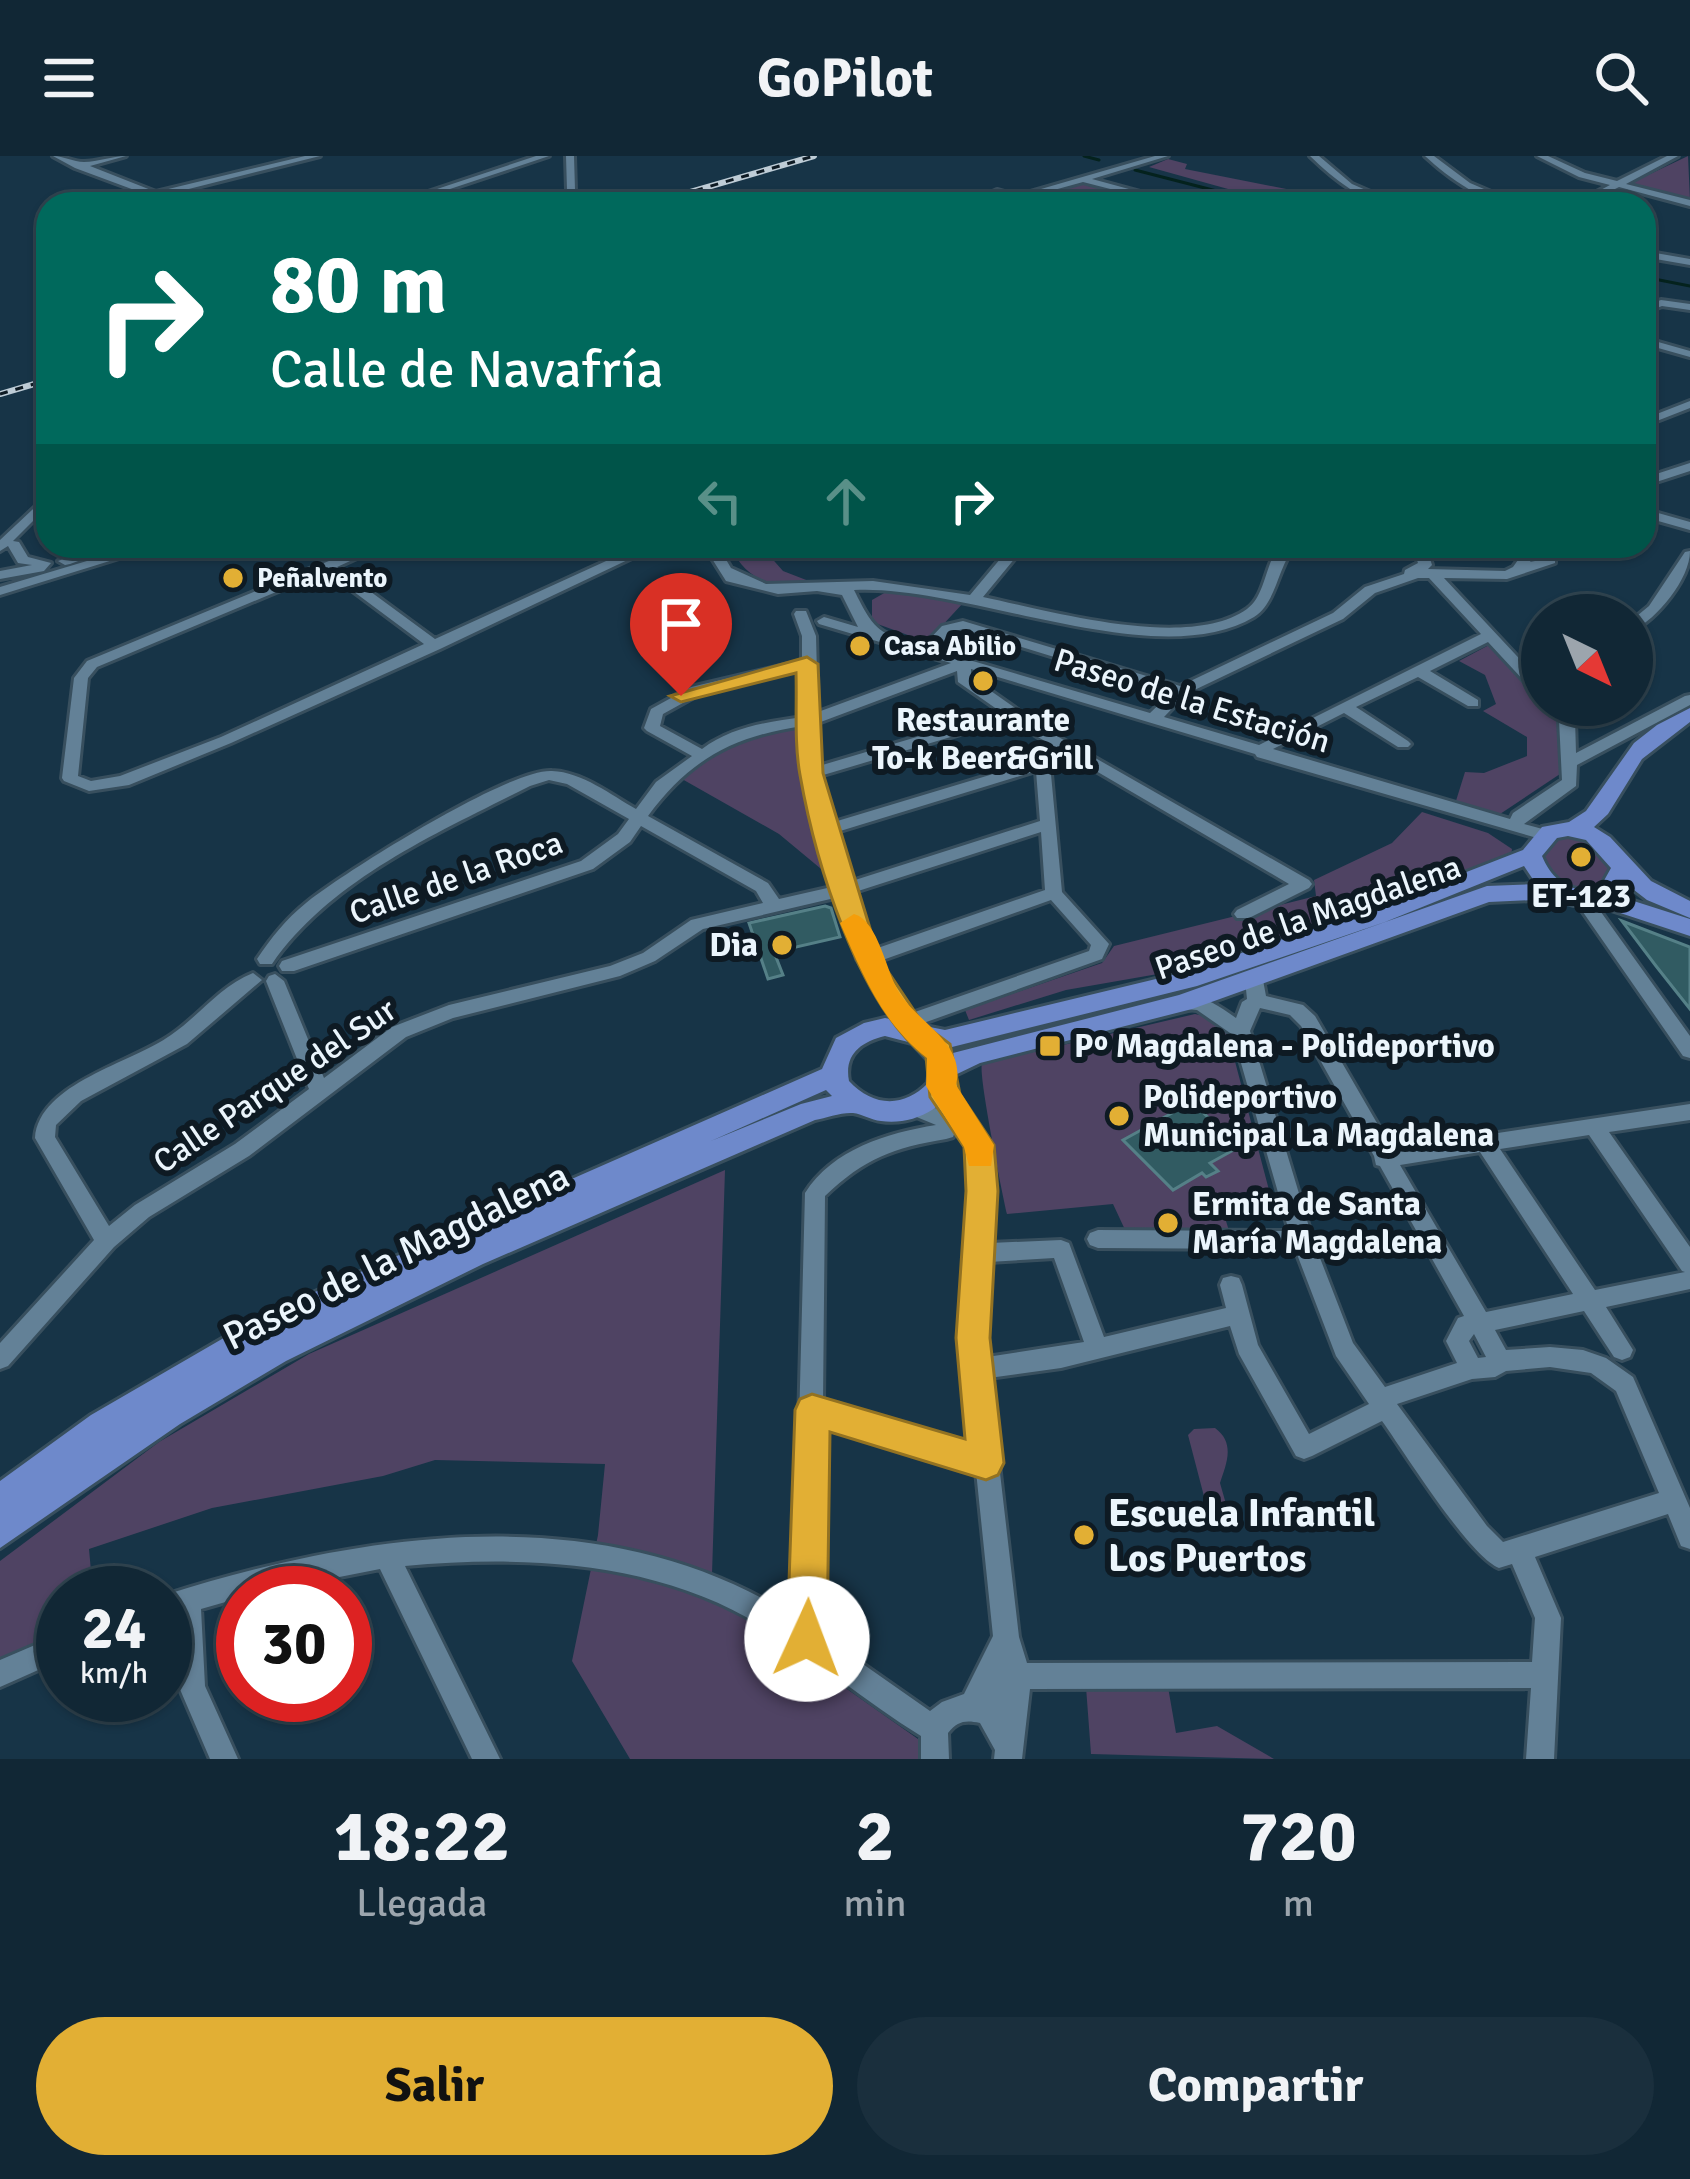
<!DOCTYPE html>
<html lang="es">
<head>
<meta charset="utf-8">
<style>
	body { margin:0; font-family:Signika,sans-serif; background:#1a2f3d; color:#f1f3f6; height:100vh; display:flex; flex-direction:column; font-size:45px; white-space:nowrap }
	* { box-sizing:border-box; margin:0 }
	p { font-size:39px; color:#9ca5ad }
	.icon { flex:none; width:66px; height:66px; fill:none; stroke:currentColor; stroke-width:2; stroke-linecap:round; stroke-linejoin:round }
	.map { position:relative; height:1603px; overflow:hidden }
	.panel { display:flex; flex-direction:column; background:#112735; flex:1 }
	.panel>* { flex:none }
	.hud { position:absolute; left:36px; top:36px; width:1620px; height:366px; border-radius:36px; box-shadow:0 3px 9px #0004,0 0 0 3px #304450; background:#00695c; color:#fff; overflow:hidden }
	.needle { width:78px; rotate:137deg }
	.controls { position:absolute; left:1521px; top:438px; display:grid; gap:24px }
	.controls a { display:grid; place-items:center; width:132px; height:132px; border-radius:50%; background:#112735; box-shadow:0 3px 9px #0004,0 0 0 3px #304450; font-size:60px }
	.speed { position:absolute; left:36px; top:1410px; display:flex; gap:24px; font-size:60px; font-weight:700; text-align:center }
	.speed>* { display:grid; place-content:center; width:156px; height:156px; border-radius:50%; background:#112735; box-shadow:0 3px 9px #0004,0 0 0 3px #304450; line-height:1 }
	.speed small { font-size:30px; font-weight:400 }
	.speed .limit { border:18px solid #d22; background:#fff; color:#111 }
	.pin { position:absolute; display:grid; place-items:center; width:102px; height:102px; color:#fff; margin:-123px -51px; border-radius:50% 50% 50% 0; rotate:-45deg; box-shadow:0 0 12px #0007 }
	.pin .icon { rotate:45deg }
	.me { position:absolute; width:132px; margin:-66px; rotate:2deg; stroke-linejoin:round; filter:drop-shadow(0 0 9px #0008) }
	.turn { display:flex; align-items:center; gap:42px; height:252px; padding:0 36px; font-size:54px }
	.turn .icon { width:156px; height:156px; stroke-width:2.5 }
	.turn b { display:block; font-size:84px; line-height:102px }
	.lanes { display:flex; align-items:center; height:114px; padding:0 36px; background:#0003; justify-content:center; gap:60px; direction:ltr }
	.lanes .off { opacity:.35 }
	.eta { display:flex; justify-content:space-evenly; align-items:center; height:204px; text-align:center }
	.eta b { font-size:72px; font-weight:800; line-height:84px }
	.cta { display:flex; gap:24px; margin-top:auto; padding:24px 36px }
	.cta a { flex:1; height:138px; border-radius:72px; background:#e2af34; color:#111; font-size:48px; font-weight:800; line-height:138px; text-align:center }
	.cta a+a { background:#1a2f3d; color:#f1f3f6 }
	header { display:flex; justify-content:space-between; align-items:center; height:156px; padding:0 36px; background:#112735; font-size:54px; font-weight:800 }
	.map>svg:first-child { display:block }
	.green { fill:#4f4363 }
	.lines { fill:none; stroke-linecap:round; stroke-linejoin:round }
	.stream { stroke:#04221d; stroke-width:3 }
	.building { fill:#315b62; stroke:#558087; stroke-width:3 }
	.minor-casing { stroke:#384f5e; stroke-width:6 }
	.major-casing { stroke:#384f5e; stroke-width:6 }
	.minor { fill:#638197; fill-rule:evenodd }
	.major { fill:#6e89cb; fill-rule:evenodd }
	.rail-casing { stroke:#beccd6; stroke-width:6 }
	.rail { stroke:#0e1a23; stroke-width:3; stroke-dasharray:8; stroke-linecap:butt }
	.route { fill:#e2af34; stroke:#937222; stroke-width:3 }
	.slow { fill:#f59e0b }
	.poi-dot { fill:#e2af34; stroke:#0e1a23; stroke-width:4.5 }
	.labels { text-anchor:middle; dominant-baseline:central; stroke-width:12; stroke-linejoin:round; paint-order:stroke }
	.far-poi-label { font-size:27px; font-weight:bold; fill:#ebf5fc; stroke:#0e1a23; text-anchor:start }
	.street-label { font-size:33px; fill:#ebf5fc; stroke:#0e1a23 }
	.poi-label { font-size:33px; font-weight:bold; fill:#ebf5fc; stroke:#0e1a23; text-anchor:start }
	.near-street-label { font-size:39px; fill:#ebf5fc; stroke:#0e1a23 }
	.near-poi-label { font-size:39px; font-weight:bold; fill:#ebf5fc; stroke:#0e1a23; text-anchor:start }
</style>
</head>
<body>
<header><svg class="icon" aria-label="menu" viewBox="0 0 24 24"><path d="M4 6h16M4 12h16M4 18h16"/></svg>GoPilot<svg class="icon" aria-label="search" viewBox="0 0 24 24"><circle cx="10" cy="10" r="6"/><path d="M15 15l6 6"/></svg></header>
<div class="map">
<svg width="1690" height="1603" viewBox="0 0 1690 1603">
	<rect width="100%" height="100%" fill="#173447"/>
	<path class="green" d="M1688,0L1690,44L1629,28Z
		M1168,3L1187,8L1185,13L1362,48H1282L1149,11Z
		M1083,26L1169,48H1011Z
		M730,390H761L783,415L814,427C774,431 749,429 730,390Z
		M886,436L964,446L927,486L872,466V444Z
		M1489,489L1557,561L1563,616L1494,662L1455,648L1465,616L1484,617L1527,600V581L1483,555L1496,548L1485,519L1459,505Z
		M796,573L805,641L832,722L779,678L682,623C716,596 750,569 796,573Z
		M1422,656L1488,677L1512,693L1511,700L1221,807L1066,834L969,864L965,854L1102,807L1114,790L1316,740L1314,724L1392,687Z
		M1561,681L1595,687L1609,704L1608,718L1599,728L1577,732L1548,716L1544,698Z
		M1195,858L1213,862L1228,879L1269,1034L1218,1039L1230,1078H1127L1113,1048L1007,1058C1002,1036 978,918 982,908Z
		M725,1014L712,1418L726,1448L918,1583L922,1603H630L572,1505L598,1379L605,1308L435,1304L383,1320L212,1352L89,1393L93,1437H63V1477L0,1507V1405L159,1286L309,1198Z
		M1215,1272C1236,1287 1226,1309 1220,1327L1230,1362L1227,1369L1212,1371L1188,1279L1194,1273Z
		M1086,1531H1168L1176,1577L1217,1570L1274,1603L1091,1598Z"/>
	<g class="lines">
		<path class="stream" d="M1084,0L1099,4
			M1135,14L1267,48
			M1644,121L1690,130"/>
	</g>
	<path class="building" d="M825,750L831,752L840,781L774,796L783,819L768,823L749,767Z
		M1622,765L1690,791V853L1656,810Z
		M1192,946L1239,991L1210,1007L1218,1015L1206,1021L1202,1017L1173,1034L1123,984Z"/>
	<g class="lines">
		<defs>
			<path id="minor" d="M53,0C64,0 73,6 84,6C98,6 112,0 126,0L90,10L156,36L305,0H320L165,39L184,48H172L75,12Z
				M536,0H549L405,48H392Z
				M566,0H574L575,34L586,48H577L567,34Z
				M1155,0H1168L1092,23L1184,48H1169L1083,26L1003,48H989Z
				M1310,0H1319L1352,28L1398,48C1363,48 1334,23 1310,0Z
				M1425,0H1434L1470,27L1519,48C1484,48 1450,23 1425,0Z
				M1537,0H1548L1585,17L1617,25L1667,0H1678L1626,28L1690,44V50L1619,31L1585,48H1574L1610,29L1579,21Z
				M997,34L1004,36L978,48H966Z
				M1644,95L1690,103V109L1644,101Z
				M1661,144L1690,148V154L1662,150L1644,157V150Z
				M1644,182L1690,195V201L1644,188Z
				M1690,245V252L1644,270V263Z
				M1690,307V315L1644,330V322Z
				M48,339V350L13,385L19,386L28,401L51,407L44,415L0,423V415L32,409L18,407L8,390L0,395V384Z
				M1644,353L1690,366V374L1644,361Z
				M99,390H119L70,408L65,409L58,405Z
				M137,390H158L0,439V431Z
				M365,390H383L337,411L435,483L639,390H657L440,493L231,587L129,629L89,635L64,625L62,622L74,522L87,505ZM326,415L424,488L221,581L120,620L91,625L78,620L88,522L97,511Z
				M704,390H718L731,412L766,428L873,425L970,439L1011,390H1025L983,441C1050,455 1188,495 1247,453C1264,441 1265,413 1276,395L1281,390H1295C1278,410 1276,448 1254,461C1157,519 966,428 854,434C875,476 878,477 923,490L942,470L963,465L1180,530L1333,457L1365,431L1404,418L1405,414L1418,407L1412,390H1426L1432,409L1428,413L1505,415L1513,411L1528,390H1542L1530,406L1555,401V407L1507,423L1444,422L1542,527V540L1537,539L1488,486L1430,515L1478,544V550H1468L1418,521L1356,551L1408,585L1411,588L1408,591H1398L1344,557L1273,593L1510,663L1513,657L1562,624L1559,564L1547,549H1562L1575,563L1576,597L1685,540L1690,539V549L1577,609L1576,630L1524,668L1550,675L1552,679L1544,684L1257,601L1255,598L971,513V521L1048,575L1309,724L1312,728L1309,732L1249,762H1237L1234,758L1237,754L1289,728L1038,581L1011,563L820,620L834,666L1036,605L1037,597H1049L1062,736L1109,788L1102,803L918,869L922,876L920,881H906L857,803L839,741L703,773L655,805L620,820L453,862L406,881L249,1000L149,1061L114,1091L8,1210L0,1213V1187L94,1084L35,982C39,927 132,907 171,879C199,860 220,830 253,817L262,824L187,888L81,945L56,969L55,981L109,1070L135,1049L235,988L309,933L266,825L269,820L275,818L284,825L324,922L392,871L449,849L610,810L643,797L691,764L763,747L756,735L641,670L630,686L593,713L294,815H282L279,810L282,805L581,705L618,678L629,663L567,628L549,624L530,630C440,676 332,722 272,808H260L257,803C271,782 286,763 306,747C343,717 510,612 552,615C582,616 611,639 636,653L656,626L692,600L647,575L644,572L651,553L691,531L802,505V480L794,458L796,455H806L816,480L818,556L951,507L819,468L817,465L824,461L858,471L842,439L817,435L778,438L726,425ZM1418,422H1429L1481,478L1259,589L1164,561L1186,538L1343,463L1375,437ZM963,473L1171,537L1150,557L935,494L952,476ZM802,513L803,561C767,566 731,571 702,593L660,570L663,558L701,537ZM957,515L958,526L1001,556L819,610L818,567ZM803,570V617L836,730L779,743L768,727L648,660C690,603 734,580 803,570ZM1036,615L1040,665L852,725L837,676ZM1041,676L1045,734L872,794L855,736ZM1051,744L1091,789L1089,795L915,856H910L877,806Z
				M1690,395C1690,423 1657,463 1632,475V464L1649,450L1685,396Z
				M1582,736L1588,738L1690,880V902L1683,900L1576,746L1573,742Z
				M1254,817L1263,824L1266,840L1303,849L1315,860L1392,993L1690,948V964L1609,976L1690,1091V1133L1606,1151L1633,1194L1630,1201L1622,1204L1614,1201L1584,1155L1495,1174L1506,1194L1550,1191L1583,1194L1606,1202L1633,1221L1690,1352V1393L1681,1390L1668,1358L1535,1401L1561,1462L1554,1603H1526L1531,1532L1030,1533L1022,1603H994L995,1594L980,1567C965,1564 958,1565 948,1577L949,1603H921V1580C866,1546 817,1504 762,1470C656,1405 526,1399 405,1410L500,1603H472L380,1413L258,1437H243V1441L201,1453L205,1530L238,1603H210L179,1531L176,1461L165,1465V1439C367,1375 605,1340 794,1461L805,1037C833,993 887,977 936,969L907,957L904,952L907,947L914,944L948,957L931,930L934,925H948L989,989L992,1035L990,1087L1061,1084L1069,1087L1104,1181L1226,1152L1220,1129L1223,1122L1231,1120L1239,1122L1242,1129L1258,1189L1309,1278L1369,1248L1336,1200L1295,1093L1098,1092L1090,1089L1087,1083L1090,1077L1098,1074L1289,1075L1233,879L1197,854L1176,852L1174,847L1176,842C1202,837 1216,848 1236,862L1242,846L1247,843L1245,824ZM1260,852L1290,859L1301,870L1374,1000L1376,1009L1380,1010L1464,1160L1458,1162L1446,1185L1457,1207L1385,1231L1353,1187L1313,1084L1250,875ZM955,976L961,978L969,990L972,1035L962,1182L973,1292L823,1247L825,1040C865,1002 893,992 946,983L953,981ZM1589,979L1682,1115L1685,1116L1595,1134L1500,993ZM1480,996L1573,1138L1486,1156L1400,1009ZM1054,1102L1084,1186L987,1201L984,1182L989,1106ZM1230,1170L1239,1198L1296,1300L1304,1303L1312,1300L1382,1265C1405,1297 1469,1400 1499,1412L1512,1408L1535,1462L1532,1506L1027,1507L1019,1481L989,1222L1061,1212ZM1474,1178L1486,1201L1478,1202L1469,1185ZM1550,1211L1591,1217L1616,1235L1659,1337L1503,1386L1487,1370L1397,1248L1472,1223L1495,1221L1506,1215ZM823,1268L976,1315L993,1480L964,1538L942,1546L930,1555L820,1478Z
				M63,1477V1503L0,1531V1504Z"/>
			<path id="major" d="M1690,552V566L1642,603L1608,658L1594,671L1610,681L1651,725L1690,745V762L1647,744L1625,727L1618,740L1690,763V780L1596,749H1573L1555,743L1489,746L1192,853L980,907L955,919C952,952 911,970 881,965C871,964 862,958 853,957C842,956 826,962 815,964L483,1108L286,1205L180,1268L0,1392V1325L91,1259L265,1158L822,913L836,882L864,867L885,862L945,874L1185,816L1369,754L1523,694L1542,671L1569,666L1586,655L1634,587L1657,569ZM1568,680L1586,684L1611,712L1601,730C1574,741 1552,725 1542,700L1557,682ZM1524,710L1536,728L1487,730L1179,839L953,897L948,892L1197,830L1385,766ZM885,880L912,887L931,907L928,927C904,952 873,951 849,925C844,899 860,886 885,880ZM826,934L832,940L801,948L711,985Z"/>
		</defs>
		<use href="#minor" class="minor-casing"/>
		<use href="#major" class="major-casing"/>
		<use href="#minor" class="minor"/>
		<use href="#major" class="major"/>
		<defs>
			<path id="rail" d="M649,48L814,0
				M0,238L48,224"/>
		</defs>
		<use href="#rail" class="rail-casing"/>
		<use href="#rail" class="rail"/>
	</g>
	<path class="route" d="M807,501L818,508L823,617L879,802L923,868L950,888L960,938L994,989L998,1035L990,1182L1004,1307L998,1319L986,1324L830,1276L827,1483L821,1497L807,1503L793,1497L787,1483L795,1254L800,1243L812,1238L965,1283L956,1182L966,1035L964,991L930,941L926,901C857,847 815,704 800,619C794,586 797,550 796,517L681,546L670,540Z"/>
	<path class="slow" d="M854,758C879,765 886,817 900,838C921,869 966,888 956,929L994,989L991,1010H969L964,991L926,930L927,902C881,866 863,819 840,767Z"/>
	<g class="poi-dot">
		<circle cx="233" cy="422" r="12"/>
		<circle cx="860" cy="490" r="12"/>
		<circle cx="983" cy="525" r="12"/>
		<circle cx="1581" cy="701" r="12"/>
		<circle cx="782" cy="789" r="12"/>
		<rect x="1038" y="878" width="24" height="24" rx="6"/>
		<circle cx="1119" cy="960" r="12"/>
		<circle cx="1168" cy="1067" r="12"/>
		<circle cx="1084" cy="1379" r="12"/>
	</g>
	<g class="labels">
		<g class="far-poi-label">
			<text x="257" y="422">Peñalvento</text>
			<text x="884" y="490">Casa Abilio</text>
		</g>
		<g class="street-label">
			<text transform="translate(1192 545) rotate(17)">Paseo de la Estación</text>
			<text transform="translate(456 722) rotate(-19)">Calle de la Roca</text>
			<text transform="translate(1308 762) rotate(-19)">Paseo de la Magdalena</text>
			<text transform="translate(275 930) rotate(-34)">Calle Parque del Sur</text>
		</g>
		<g class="poi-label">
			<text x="983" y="564" text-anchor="middle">Restaurante<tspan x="983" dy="38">To-k Beer&amp;Grill</tspan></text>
			<text x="1581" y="740" text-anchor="middle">ET-123</text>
			<text x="758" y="789" text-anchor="end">Dia</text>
			<text x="1074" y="890">Pº Magdalena - Polideportivo</text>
			<text x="1143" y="941">Polideportivo<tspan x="1143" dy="38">Municipal La Magdalena</tspan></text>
			<text x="1192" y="1048">Ermita de Santa<tspan x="1192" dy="38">María Magdalena</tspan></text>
		</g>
		<g class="near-street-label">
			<text transform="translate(396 1100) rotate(-26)">Paseo de la Magdalena</text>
		</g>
		<g class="near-poi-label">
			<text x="1108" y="1357">Escuela Infantil<tspan x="1108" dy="45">Los Puertos</tspan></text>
		</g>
	</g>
</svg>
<div class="controls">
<a><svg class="needle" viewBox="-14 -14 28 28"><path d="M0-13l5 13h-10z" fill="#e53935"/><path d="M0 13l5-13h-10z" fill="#9ca5ad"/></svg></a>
</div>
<div class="speed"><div>24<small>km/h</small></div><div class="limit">30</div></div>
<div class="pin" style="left:681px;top:540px;background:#d93025"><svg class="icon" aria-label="arrive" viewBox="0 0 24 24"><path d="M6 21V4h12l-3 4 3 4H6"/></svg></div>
<svg class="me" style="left:807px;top:1483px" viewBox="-20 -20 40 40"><circle r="19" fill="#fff"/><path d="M0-13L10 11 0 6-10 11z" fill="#e2af34"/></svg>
<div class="hud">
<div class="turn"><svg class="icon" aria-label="right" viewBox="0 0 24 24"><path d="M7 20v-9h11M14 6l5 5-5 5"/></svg><div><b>80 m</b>Calle de Navafría</div></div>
<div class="lanes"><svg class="icon off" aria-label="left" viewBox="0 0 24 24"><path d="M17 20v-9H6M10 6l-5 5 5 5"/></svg><svg class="icon off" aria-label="ahead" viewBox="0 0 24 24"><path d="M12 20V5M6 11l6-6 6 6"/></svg><svg class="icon" aria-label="right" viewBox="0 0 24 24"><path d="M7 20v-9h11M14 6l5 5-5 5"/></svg></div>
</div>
</div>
<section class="panel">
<div class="eta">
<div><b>18:22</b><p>Llegada</p></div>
<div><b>2</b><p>min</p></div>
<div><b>720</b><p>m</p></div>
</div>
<div class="cta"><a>Salir</a><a>Compartir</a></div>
</section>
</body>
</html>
